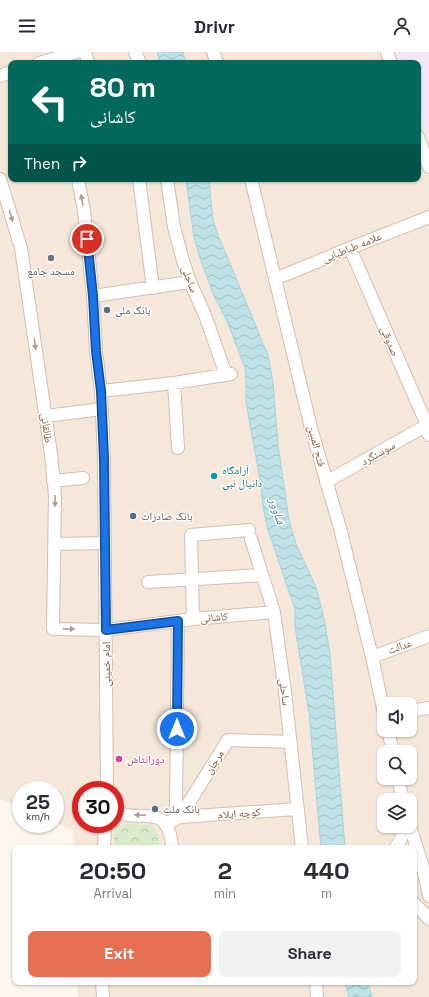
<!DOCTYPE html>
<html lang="en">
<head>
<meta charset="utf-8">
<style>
	body { margin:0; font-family:"Space Grotesk","Noto Naskh Arabic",sans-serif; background:#f2f2f3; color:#2b2b33; height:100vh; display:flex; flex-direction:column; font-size:15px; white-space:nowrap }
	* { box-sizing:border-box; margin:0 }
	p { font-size:13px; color:#7c7c81 }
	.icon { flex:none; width:22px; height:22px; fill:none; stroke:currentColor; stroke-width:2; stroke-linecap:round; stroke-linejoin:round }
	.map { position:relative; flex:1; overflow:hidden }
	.drawer { position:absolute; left:12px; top:793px; width:405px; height:140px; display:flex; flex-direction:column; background:#fff; border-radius:8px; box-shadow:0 1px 3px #0004 }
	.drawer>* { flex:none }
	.hud { position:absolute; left:8px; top:8px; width:413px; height:122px; border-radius:8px; box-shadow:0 1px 3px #0004; background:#00695c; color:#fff; overflow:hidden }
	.controls { position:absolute; left:377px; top:645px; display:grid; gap:8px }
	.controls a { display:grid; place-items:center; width:40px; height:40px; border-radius:8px; background:#fff; box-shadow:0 1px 3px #0004; font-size:20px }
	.speed { position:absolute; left:12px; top:729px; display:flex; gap:8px; font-size:20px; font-weight:700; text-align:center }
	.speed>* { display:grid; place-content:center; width:52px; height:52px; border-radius:50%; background:#fff; box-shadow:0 1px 3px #0004; line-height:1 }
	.speed small { font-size:10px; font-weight:400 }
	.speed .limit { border:6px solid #d22; background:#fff; color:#111 }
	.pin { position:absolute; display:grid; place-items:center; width:34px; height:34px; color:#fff; margin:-17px; border:2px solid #fff; border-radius:50%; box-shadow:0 1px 4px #0007 }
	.me { position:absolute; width:44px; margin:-22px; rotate:0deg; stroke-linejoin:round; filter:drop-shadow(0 0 3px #0008) }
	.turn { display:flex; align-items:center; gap:14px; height:84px; padding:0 16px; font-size:18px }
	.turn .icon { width:52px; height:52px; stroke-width:2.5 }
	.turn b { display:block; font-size:28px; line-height:34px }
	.then { display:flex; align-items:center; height:38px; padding:0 16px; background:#0003; gap:8px; font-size:15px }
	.eta { display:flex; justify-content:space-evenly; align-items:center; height:68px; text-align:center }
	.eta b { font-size:24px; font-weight:700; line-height:28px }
	.cta { display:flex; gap:8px; margin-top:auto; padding:8px 16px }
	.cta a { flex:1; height:46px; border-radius:8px; background:#e76f51; color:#fff; font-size:16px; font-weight:700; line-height:46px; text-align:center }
	.cta a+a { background:#f2f2f3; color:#2b2b33 }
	header { display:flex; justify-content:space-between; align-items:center; height:52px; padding:0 16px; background:#fff; font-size:18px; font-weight:700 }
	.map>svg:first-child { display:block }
	.residential { fill:#f5e8da; fill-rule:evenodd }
	.education { fill:#f3e8fa }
	.park { fill:url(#park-crowns) }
	.water { fill:url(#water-waves); stroke:#a5d3da }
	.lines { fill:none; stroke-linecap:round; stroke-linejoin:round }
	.minor-casing { stroke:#d1beb0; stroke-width:14 }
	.minor { stroke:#fff; stroke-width:12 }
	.oneway { fill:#af9d94 }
	.route-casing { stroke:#114b97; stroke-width:10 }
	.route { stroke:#1a73e8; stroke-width:7 }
	.worship-dot { fill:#6b7280; stroke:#fffaf3; stroke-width:1.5 }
	.service-dot { fill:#5c6f8a; stroke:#fffaf3; stroke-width:1.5 }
	.culture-dot { fill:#0f9aa8; stroke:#fffaf3; stroke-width:1.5 }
	.hotel-dot { fill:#d1479c; stroke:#fffaf3; stroke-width:1.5 }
	.labels { text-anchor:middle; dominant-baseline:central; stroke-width:3; stroke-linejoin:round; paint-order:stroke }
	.street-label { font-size:11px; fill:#7a5c4d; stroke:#fffaf3 }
	.worship-label { font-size:11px; fill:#5b616d; stroke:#fffaf3 }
	.service-label { font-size:11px; fill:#4e5e75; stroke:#fffaf3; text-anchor:start }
	.culture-label { font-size:11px; fill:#0d838f; stroke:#fffaf3; text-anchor:start }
	.hotel-label { font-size:11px; fill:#b23c85; stroke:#fffaf3; text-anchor:start }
	.water-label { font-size:12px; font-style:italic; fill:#437c86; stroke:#fffaf3 }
</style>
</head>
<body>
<header><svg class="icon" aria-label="menu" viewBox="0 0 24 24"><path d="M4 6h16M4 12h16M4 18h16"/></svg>Drivr<svg class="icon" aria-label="person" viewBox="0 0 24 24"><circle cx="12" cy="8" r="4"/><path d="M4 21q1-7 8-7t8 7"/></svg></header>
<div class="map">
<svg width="429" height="945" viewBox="0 0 429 945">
	<defs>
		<pattern id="park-crowns" width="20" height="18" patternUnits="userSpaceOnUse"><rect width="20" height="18" fill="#d8ecc9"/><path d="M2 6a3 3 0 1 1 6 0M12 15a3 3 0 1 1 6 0" fill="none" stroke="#b4c2a5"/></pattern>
		<pattern id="water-waves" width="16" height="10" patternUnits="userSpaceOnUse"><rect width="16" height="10" fill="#bfe3e8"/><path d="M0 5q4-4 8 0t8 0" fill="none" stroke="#a0bbbe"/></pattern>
	</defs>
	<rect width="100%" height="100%" fill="#fdf6ec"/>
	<path class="residential" d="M0,0H429V945H78L77,930H414V796H74L73,778L55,770V738H21V755L0,747ZM11,11H418V127H11ZM384,652H410V678H384ZM384,700H410V726H384ZM81,738H115V772H81ZM384,748H410V774H384Z"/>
	<path class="education" d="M396,0H429V88L418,59V11H400Z"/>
	<path class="park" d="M126,772C148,773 160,769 159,796H114V781L119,775Z"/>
	<path class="water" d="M157,0H183L186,11H160Z
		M186,127H209L213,169L218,183L268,303L273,330L278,393L289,468L296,492L316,535L324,566L330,603L345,796H321L309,660L295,575V557L268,478L263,455L261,433L246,350V328L245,316L227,269L214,244L200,206L194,186Z
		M345,930H368L372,945H349Z"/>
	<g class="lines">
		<defs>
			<path id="minor" d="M85,0L88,11
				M135,0L140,11
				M213,0L217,11
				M387,0L391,11
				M39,11L77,0
				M0,24L11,20
				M418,85L429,115
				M0,127L21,196L51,402L55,443L53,577L106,578L193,567L274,560
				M78,127L84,159L93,244L96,299L101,339L104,407L107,738
				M139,127L153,236
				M167,127L174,175L183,209L190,230L205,263L226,323
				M251,127L311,376L340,476L372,605L384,661
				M350,196L427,373L429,383
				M275,227L350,196L429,165
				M93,244L190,230
				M174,331L178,396
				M101,339L174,331L231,322
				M46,364L102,357
				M53,429L83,426
				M326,430L429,372
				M251,487L274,560L285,640L302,796
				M55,492L105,491
				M148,530L262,523
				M193,567L191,483L249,478
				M178,569L176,754L180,765
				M372,605L429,584
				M410,659L429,656
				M388,678L393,700
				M398,726L403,748
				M115,758C137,774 169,746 172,796
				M180,765L228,688L291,690
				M165,772L180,765L297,757
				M410,774L422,812L429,844
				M104,796L105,772
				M395,796C401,790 403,782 404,774
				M414,851L429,867
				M102,930L103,945
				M316,930L317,945"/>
		</defs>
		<use href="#minor" class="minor-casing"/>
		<use href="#minor" class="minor"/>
	</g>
	<defs><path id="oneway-solid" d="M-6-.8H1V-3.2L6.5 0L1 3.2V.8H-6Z"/></defs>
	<g class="oneway">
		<use href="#oneway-solid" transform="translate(82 148) rotate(-99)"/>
		<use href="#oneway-solid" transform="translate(11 164) rotate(73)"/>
		<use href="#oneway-solid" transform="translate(35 292) rotate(82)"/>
		<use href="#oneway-solid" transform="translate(55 449) rotate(90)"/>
		<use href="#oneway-solid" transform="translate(69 577) rotate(1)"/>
		<use href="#oneway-solid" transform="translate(140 763) rotate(-177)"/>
	</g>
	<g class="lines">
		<defs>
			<path id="route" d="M87,187L93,244L96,299L101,339L104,407L106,578L178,569L177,677"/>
		</defs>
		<use href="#route" class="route-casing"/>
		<use href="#route" class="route"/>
	</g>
	<circle class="worship-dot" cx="51" cy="206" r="4"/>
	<g class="service-dot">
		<circle cx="107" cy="258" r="4"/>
		<circle cx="133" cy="464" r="4"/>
		<circle cx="155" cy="757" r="4"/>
	</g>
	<circle class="culture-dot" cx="214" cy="424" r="4"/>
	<circle class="hotel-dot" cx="119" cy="707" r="4"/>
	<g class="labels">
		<g class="street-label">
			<text transform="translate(352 195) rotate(-22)">علامه طباطبایی</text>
			<text transform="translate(190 227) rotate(69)">ساحلی</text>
			<text transform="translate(390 289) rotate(67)">صدوقی</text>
			<text transform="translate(47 376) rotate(82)">طالقانی</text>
			<text transform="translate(317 394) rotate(75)">فتح المبین</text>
			<text transform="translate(378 401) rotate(-29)">سوسنگرد</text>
			<text transform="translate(214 565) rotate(-5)">کاشانی</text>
			<text transform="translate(400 594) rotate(-20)">عدالت</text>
			<text transform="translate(106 612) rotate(-90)">امام خمینی</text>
			<text transform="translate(285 640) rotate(83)">ساحلی</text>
			<text transform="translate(214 710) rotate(-58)">مرجان</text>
			<text transform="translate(239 761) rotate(-4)">کوچه ایلام</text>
		</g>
		<g class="worship-label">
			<text x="51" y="219">مسجد جامع</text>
		</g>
		<g class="service-label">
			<text x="115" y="258">بانک ملی</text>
			<text x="141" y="464">بانک صادرات</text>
			<text x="163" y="757">بانک ملت</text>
		</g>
		<g class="culture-label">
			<text x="222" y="418">آرامگاه<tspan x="222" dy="13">دانیال نبی</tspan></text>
		</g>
		<g class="hotel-label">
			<text x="127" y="707">دورانتاش</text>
		</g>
		<g class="water-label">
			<text transform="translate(277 459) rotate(72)">شاوور</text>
		</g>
	</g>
</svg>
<div class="controls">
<a><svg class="icon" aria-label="sound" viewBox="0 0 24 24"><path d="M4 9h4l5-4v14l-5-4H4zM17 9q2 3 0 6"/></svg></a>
<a><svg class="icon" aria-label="search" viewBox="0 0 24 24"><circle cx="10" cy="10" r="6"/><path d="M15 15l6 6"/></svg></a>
<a><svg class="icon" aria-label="layers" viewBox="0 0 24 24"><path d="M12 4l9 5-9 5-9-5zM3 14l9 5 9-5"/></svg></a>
</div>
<div class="speed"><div>25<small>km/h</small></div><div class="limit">30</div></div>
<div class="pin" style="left:87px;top:187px;background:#d93025"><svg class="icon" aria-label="arrive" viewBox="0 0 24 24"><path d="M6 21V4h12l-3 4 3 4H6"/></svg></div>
<svg class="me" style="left:177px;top:677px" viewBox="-20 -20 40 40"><circle r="17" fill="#1a73e8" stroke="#fff" stroke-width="3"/><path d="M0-11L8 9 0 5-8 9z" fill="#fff"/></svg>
<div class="hud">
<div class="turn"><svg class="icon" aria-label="left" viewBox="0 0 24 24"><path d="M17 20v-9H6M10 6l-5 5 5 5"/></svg><div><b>80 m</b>کاشانی</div></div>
<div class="then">Then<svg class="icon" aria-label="right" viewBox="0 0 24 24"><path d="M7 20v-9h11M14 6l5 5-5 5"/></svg></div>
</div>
<section class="drawer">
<div class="eta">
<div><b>20:50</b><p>Arrival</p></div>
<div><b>2</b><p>min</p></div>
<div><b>440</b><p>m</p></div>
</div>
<div class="cta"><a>Exit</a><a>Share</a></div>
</section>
</div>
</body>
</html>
